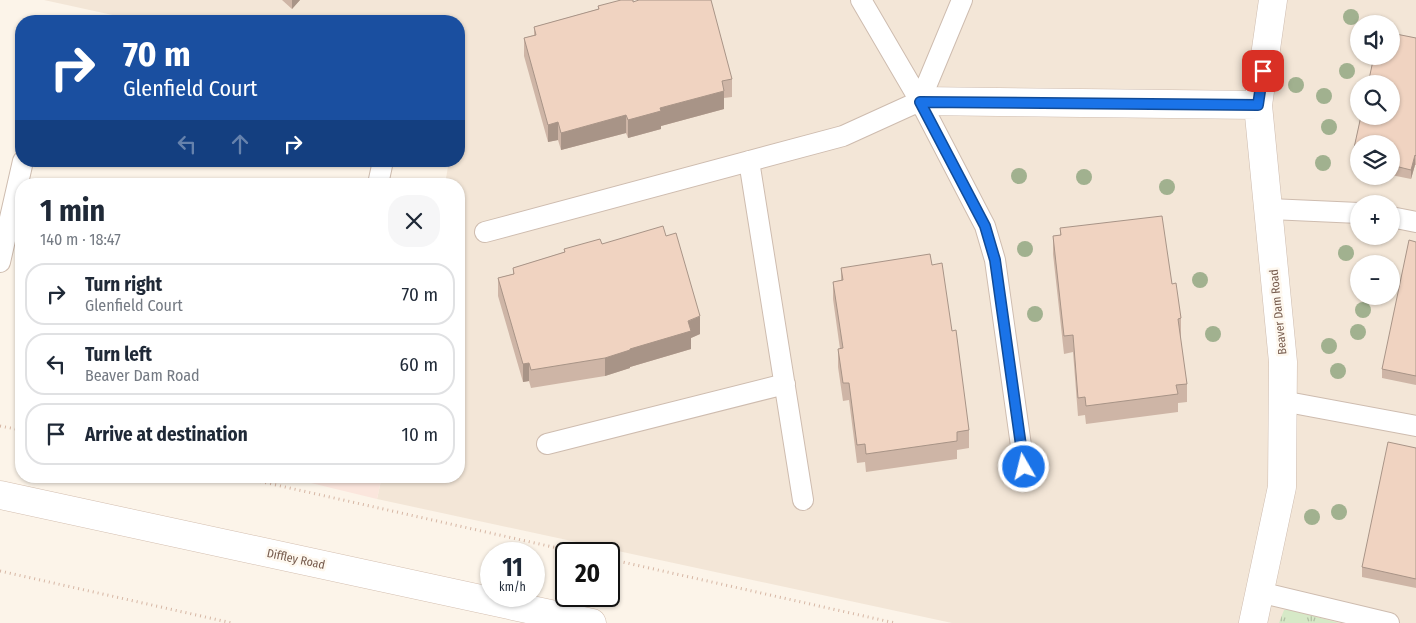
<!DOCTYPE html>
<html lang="en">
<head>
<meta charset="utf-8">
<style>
	body { margin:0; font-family:"Fira Sans Condensed",sans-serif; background:#f6f6f7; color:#1f2937; height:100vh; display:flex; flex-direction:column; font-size:19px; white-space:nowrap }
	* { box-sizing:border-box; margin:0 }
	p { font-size:16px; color:#747a83 }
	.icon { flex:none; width:28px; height:28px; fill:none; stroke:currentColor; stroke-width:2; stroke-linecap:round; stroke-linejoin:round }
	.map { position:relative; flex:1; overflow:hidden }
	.sheet { position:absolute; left:15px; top:178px; width:450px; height:305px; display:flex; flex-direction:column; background:#fff; border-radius:20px; box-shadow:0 1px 4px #0004 }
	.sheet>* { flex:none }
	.hud { position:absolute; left:15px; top:15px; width:450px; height:152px; border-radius:20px; box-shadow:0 1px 4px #0004; background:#1a4fa0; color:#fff; overflow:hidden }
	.buttons { position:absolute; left:1350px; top:15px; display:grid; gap:10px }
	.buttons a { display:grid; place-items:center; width:50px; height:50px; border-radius:50%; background:#fff; box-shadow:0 1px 4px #0004; font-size:25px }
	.speed { position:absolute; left:480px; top:542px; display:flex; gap:10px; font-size:25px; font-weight:700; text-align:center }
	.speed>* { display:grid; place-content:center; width:65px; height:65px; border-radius:50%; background:#fff; box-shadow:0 1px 4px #0004; line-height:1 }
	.speed small { font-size:12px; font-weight:400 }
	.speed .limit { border:2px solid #111; border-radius:8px; background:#fff; color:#111 }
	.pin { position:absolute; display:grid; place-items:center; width:42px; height:42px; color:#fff; margin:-21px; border-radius:10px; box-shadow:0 2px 8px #0006 }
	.me { position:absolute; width:55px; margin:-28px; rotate:352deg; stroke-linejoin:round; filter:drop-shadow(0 0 4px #0008) }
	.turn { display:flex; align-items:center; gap:18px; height:105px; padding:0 25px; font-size:22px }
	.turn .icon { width:65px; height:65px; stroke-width:2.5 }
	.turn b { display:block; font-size:35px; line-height:42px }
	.lanes { display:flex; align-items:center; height:48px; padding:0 25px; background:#0003; justify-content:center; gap:25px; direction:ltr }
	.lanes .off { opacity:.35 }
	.round { display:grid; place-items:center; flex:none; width:52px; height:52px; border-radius:20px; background:#f6f6f7 }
	.summary { display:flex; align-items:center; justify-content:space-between; height:85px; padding:0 25px }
	h1 { font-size:30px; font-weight:700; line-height:38px }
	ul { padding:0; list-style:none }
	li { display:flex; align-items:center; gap:15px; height:62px; margin:0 10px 8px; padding:0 15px; border:2px solid #e0e1e3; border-radius:20px }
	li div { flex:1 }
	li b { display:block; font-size:19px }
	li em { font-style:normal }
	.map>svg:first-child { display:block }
	.residential { fill:#f3e6d7; fill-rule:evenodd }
	.commercial { fill:#fbe6dd }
	.grass { fill:url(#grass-tufts) }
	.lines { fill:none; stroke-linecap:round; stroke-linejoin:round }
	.service-casing { stroke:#cebcaf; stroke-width:22 }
	.minor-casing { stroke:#cebcaf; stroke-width:29 }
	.secondary-casing { stroke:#d3beaf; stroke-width:29 }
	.path { stroke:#d6b6a4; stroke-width:3; stroke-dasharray:1 4; stroke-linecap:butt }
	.service { stroke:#fff; stroke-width:20 }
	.minor { stroke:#fff; stroke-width:28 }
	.secondary { stroke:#fff; stroke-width:28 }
	.tree { fill:#a1b18f }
	.wall { fill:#ceb5a6 }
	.shaded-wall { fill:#a89487 }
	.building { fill:#f0d3c1; stroke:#a89487 }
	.route-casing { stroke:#114b97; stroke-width:12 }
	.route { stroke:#1a73e8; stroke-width:9 }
	.labels { text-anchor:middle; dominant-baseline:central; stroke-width:5; stroke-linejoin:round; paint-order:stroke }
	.street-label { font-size:12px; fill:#765b4d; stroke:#fef8ef }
</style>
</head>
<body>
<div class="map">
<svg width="1416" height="623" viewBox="0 0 1416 623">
	<defs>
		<pattern id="grass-tufts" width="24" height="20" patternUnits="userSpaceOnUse" patternTransform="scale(1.25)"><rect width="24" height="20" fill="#d6e9c7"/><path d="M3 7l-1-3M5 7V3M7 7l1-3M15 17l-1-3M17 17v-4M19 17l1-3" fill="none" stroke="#b2c0a4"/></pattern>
	</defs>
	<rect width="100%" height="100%" fill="#fcf4e9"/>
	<path class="residential" d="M44,0H1416V623H952L377,499L382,476H459V184H445L449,161H459V118L464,94L459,92V21H140ZM1359,24H1391V56H1359ZM1359,84H1391V116H1359ZM1359,144H1391V176H1359ZM1359,204H1391V236H1359ZM1359,264H1391V296H1359Z"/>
	<path class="commercial" d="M282,476H382L377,499Z"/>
	<path class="grass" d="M1284,610H1292L1339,623H1279Z"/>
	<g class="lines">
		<defs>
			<path id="service" d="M861,0L920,101L985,226L995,260L1024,467
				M749,161L803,500
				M378,184L383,161
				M1268,209L1359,213
				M1391,217L1416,222
				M485,232L843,136L920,101L962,0
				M0,262L23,161
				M1282,401L1416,426
				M547,444L785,384
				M1259,592L1389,623"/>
			<path id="minor" d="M920,101L1258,105
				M1253,623L1282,487L1283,362L1258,105L1273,0"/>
			<path id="secondary" d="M0,495L592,623"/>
		</defs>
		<use href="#service" class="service-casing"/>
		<use href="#minor" class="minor-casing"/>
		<use href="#secondary" class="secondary-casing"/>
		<path class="path" d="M0,426L21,430
			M236,476L584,554
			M609,559L895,623
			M0,571L232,623"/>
		<use href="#service" class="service"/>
		<use href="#minor" class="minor"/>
		<use href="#secondary" class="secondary"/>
	</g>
	<g class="tree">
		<circle cx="1351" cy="17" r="8"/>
		<circle cx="1347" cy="71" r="8"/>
		<circle cx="1296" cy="85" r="8"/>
		<circle cx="1324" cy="96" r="8"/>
		<circle cx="1329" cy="127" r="8"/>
		<circle cx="1323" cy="163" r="8"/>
		<circle cx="1019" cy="176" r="8"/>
		<circle cx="1084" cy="177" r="8"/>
		<circle cx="1167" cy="187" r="8"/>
		<circle cx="1025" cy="249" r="8"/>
		<circle cx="1346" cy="253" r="8"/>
		<circle cx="1200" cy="280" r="8"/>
		<circle cx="1363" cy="310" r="8"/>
		<circle cx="1035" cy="314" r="8"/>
		<circle cx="1358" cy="332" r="8"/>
		<circle cx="1213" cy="334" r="8"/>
		<circle cx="1329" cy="346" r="8"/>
		<circle cx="1338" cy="371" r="8"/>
		<circle cx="1339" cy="512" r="8"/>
		<circle cx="1312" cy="517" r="8"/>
	</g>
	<path class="wall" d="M282,0H300L292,9Z
		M633,2L732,79V97L724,98V109L661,126V129L628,138L626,133L561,150L558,140L548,142L524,56V38L534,35V27L598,9V6Z
		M1391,33L1416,38V165H1415L1411,179L1391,175V144H1359V168L1352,166V157L1361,116H1391V84H1368L1374,56H1391Z
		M1060,228L1172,284L1181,318V336L1180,337L1187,384V402L1178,403V412L1086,424L1085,415L1078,416L1073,352L1064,354L1053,254V236L1060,235Z
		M666,236L700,334L691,338V349L630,367V368L605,376L531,388L529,381L523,382L498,296V278L513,274V268L564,252V249Z
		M1416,242V385L1382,378V369Z
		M932,265L952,331L969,430V448L957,450V459L866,472L865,462L857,463L849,400L843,401L838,367V349H840L833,299V282L841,280V268Z
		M1416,448V588L1362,577V567Z"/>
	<path class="shaded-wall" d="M292,0H300L292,9Z
		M724,91V109L661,126V129L628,138V120L660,108Z
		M626,115V133L561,150V133Z
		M558,122V140L548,142V125Z
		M1415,155V165L1411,179V170Z
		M700,316V334L691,338V349L630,367V368L605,376V358L630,349Z
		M529,363V381L523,382V364Z"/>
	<path class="building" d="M621,0H633V2L639,0H711L732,79L722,81L724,91L660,108L661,111L628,120L626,115L561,133L558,122L548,125L524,38L536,35L534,27L599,9L598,6Z
		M1391,33L1416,38V156L1415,155L1411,170L1391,165V144H1359V158L1352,157L1361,116H1391V84H1368L1374,56H1391Z
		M1162,216L1172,284L1176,283L1181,318L1178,319L1187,384L1176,385L1178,394L1086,406L1085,397L1078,398L1073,335L1064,336L1053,236L1061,235L1060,228Z
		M663,226L666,236L676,233L700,316L688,321L691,331L630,349V350L605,358L531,370L529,363L523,364L498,278L514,274L513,268L565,252L564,249L600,239L602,244Z
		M1409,240L1416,242V376L1382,369Z
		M930,254L932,265L942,263L952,331L956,330L969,430L957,432V441L866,454L865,444L857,445L849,383H843L838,349L843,348L833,282L843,280L841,268Z
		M1388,442L1416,448V579L1362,567Z"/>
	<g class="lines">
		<defs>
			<path id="route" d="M1024,467L995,260L985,226L920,102L1258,105L1263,71"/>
		</defs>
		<use href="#route" class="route-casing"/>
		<use href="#route" class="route"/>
	</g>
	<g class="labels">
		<g class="street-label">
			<text transform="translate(1278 312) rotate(-96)">Beaver Dam Road</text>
			<text transform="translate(296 559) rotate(12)">Diffley Road</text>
		</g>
	</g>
</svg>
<div class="buttons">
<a><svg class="icon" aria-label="sound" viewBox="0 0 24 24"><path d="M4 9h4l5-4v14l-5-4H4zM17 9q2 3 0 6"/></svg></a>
<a><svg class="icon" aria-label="search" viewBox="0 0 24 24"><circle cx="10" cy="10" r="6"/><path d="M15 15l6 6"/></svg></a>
<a><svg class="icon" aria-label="layers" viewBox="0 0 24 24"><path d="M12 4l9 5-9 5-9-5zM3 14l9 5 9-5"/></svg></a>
<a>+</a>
<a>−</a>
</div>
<div class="speed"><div>11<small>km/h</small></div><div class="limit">20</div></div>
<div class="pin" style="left:1263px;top:71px;background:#d93025"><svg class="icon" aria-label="arrive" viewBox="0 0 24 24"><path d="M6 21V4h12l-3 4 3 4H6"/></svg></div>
<svg class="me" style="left:1024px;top:467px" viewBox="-20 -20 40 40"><circle r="17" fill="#1a73e8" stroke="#fff" stroke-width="3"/><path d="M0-11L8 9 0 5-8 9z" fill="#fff"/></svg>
<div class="hud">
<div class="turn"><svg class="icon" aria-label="right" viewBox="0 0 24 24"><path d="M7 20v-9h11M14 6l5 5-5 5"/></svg><div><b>70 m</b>Glenfield Court</div></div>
<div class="lanes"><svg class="icon off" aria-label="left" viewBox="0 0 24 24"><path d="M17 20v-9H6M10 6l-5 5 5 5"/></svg><svg class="icon off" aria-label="ahead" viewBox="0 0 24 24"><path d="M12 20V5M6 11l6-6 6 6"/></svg><svg class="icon" aria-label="right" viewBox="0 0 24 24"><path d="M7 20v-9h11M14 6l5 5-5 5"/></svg></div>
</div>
<section class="sheet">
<div class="summary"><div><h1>1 min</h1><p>140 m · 18:47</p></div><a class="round"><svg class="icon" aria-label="close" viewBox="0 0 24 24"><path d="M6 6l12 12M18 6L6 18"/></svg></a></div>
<ul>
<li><svg class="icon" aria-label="right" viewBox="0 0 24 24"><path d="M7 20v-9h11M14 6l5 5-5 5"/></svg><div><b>Turn right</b><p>Glenfield Court</p></div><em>70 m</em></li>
<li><svg class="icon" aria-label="left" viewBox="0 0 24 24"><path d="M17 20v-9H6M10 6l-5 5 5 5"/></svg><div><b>Turn left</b><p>Beaver Dam Road</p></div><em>60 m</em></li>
<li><svg class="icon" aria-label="arrive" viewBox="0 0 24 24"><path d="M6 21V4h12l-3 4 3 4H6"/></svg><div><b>Arrive at destination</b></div><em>10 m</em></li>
</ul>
</section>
</div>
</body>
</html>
